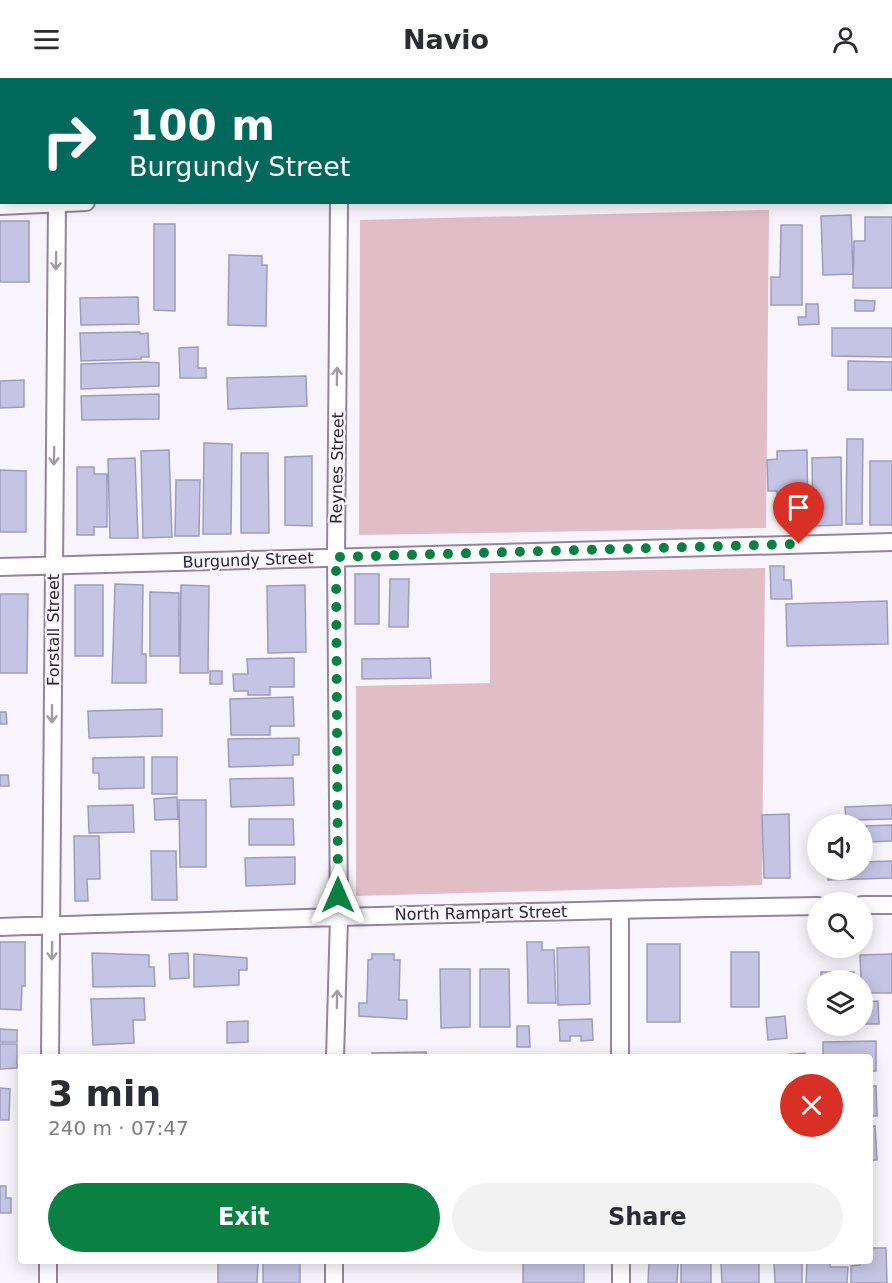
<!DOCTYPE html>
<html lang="en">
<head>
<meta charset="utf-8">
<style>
	body { margin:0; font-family:"DejaVu Sans",sans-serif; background:#f2f2f3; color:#2b2b33; height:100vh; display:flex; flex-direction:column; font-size:22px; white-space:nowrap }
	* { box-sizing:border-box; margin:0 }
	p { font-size:20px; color:#7c7c81 }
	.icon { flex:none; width:33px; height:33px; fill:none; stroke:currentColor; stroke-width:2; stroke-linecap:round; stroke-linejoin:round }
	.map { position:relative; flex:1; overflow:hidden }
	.panel { position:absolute; left:18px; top:976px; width:855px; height:210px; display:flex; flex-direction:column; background:#fff; border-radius:6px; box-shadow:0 3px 15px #0003 }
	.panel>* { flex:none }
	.banner { position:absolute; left:0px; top:0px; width:892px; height:126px; box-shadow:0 3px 15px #0003; background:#00695c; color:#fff; overflow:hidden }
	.fabs { position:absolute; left:807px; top:736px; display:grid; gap:12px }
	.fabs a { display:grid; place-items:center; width:66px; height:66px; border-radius:50%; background:#fff; box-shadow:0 3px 15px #0003; font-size:30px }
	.pin { position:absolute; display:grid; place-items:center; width:51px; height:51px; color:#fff; margin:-62px -26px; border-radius:50% 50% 50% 0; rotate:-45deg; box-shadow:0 0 6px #0007 }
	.pin .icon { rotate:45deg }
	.me { position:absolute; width:66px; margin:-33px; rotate:0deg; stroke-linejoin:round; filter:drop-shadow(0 0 4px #0008) }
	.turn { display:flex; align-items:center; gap:21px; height:126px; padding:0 30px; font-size:27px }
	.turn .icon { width:78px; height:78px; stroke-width:2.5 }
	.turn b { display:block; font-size:42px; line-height:51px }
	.round { display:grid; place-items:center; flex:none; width:63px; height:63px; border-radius:32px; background:#f2f2f3 }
	.head { display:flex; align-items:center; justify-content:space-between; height:102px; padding:0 30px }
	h1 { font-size:36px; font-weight:800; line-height:45px }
	.button { display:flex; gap:12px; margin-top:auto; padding:12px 30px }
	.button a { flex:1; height:69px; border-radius:36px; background:#0b8043; color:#fff; font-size:24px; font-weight:800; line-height:69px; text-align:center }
	.button a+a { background:#f2f2f3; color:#2b2b33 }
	header { display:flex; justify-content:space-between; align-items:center; height:78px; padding:0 30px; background:#fff; font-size:27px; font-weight:800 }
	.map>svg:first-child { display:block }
	.green { fill:#e1bdc7 }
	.building { fill:#c6c4e4; stroke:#9e9cbd; stroke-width:1.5 }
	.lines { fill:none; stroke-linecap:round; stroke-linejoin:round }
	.minor-casing { stroke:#9583a0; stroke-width:20 }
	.minor { stroke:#fff; stroke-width:16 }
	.oneway { stroke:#a09ca1 }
	.route { stroke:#0b8043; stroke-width:10; stroke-dasharray:0 18 }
	.labels { text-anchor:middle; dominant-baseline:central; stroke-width:4.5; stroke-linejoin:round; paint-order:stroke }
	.street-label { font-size:16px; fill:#2b232f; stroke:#f8f4fb }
</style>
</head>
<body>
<header><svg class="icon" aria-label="menu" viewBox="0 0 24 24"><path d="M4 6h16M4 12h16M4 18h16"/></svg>Navio<svg class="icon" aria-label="person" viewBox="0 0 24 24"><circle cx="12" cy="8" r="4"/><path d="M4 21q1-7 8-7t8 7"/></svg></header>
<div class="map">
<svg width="892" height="1205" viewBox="0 0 892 1205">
	<rect width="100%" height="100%" fill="#f8f4fb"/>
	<path class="green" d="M573,0H770L573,2Z
		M769,132L766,450L359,457L360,142Z
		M765,490L762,807L356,818V608L490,605V495Z"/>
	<path class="building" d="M89,0H119V2H89Z
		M891,7H892L891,86Z
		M0,9H2V104H0Z
		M851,137L853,196L823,197L821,138Z
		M865,139H892V210H853L854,163H865Z
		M0,143H29V204H0Z
		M154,146H175V233L154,232Z
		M781,147H802V227H771V199H780Z
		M229,177L262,178V187H267L266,248L228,247Z
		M138,219L139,246L81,247L80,220Z
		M855,222L875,223L874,233H855Z
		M806,226H818L819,246L799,247L798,239H806Z
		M832,250H892V279L832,278Z
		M140,254V256L148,255L149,279H141V281L81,283L80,255Z
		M198,269V290H206V300H180L179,270Z
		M848,283L892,284V312H848Z
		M146,284L159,285V308L81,311V286Z
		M306,298L307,328L228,331L227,300Z
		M24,302V329L0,330V303Z
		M159,316V341L82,342L81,318Z
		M847,361H863L862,446H846Z
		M204,365L232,366L231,456H203Z
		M169,372L172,459L143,460L141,373Z
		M807,372L808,441L778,442L777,413H768L767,382L777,381V373Z
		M241,375H268L269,455H241Z
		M312,378V448L285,447V379Z
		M841,379L842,447L813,448L812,380Z
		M135,380L138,460H110L108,381Z
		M870,383H892V447H870Z
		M77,389H94V396H107V449H94V457H77Z
		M0,392L26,393V454H0Z
		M176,402H200L199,458H175Z
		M770,488H784V502H791L792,521H771Z
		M355,496H379V546H355Z
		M390,501H409L408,549H389Z
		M115,506L143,507L142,576H146V605H112Z
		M75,507H103V578H75Z
		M181,507L209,508L208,595H180Z
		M305,507L306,574L268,575L267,508Z
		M150,514L179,515V578H150Z
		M0,516H28L27,595H0Z
		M887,523L888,566L787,568L786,526Z
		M294,580V609H270V617H248V613H234L233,596H248L247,581Z
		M430,580L431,600L362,601V581Z
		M210,593H222V606H210Z
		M293,619L294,648H270V657H231L230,621Z
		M162,631V658L89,660L88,633Z
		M0,634H6L7,646H0Z
		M299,660V677H293V687L229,689L228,661Z
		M144,679V710L99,711V695H93V680Z
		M152,679H177V716H152Z
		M0,697H8L9,708H0Z
		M293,700L294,727L231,729L230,701Z
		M177,719L178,741L155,742L154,721Z
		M179,722H206V789H180Z
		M133,727L134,754L89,755L88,728Z
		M892,727V741L856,742V747H846L845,729Z
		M789,736L790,800H764L762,737Z
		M249,741H293L294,767H249Z
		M892,747V763L866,764V748Z
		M74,758H99L100,801H87L88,823H75Z
		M151,773H176L177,822H152Z
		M295,779V806L246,808L245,780Z
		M892,783V800L828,802V792H862V784Z
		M0,864H25V908H22L21,932L0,931Z
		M527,864H542V872H554L556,925H528Z
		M647,866H680V944H647Z
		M589,869L590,926L558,927L557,870Z
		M731,874H759V929H731Z
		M92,875L149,877V889H154L155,908L93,909Z
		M188,875L189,900L170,901L169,876Z
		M194,876L247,880V892H239V907L194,909Z
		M372,876H394V882H400L399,922H407V941L359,938V925H367L368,882L372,881Z
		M892,876V915H863V924L878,923L879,946H862V903H821V894H854V902H861L860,877Z
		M440,891H470V949L441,950Z
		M480,891H509L510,949H480Z
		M144,920L145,942H133L134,965L93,967L91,921Z
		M785,938L787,960L768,962L766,940Z
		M592,941L593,962L581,963V958H570V963H560L559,942Z
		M248,943V964L227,965V944Z
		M517,948H529L530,969H517Z
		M0,951L17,952V964H0Z
		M876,963V993H870V980H823V964Z
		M0,966H17V990L0,991Z
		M426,974L427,980H372V975Z
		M805,975V980H785L784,977Z
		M870,1008H876L877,1038H870Z
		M0,1010L10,1011L9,1042H0Z
		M875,1048L877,1082H870V1049Z
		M0,1108H6V1120H11V1135H0Z
		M870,1170H886L887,1205H851V1188L860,1187V1184H870Z
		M218,1184H258L257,1205H218Z
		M263,1184H300V1205H263Z
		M523,1184H584V1205H523Z
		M649,1184H678L677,1205H648Z
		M681,1184H711V1205H681Z
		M721,1184H759V1205H722Z
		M774,1184H802V1205H775Z
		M807,1184H830V1189H848L847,1205H806Z"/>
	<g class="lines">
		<defs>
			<path id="minor" d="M339,0V2
				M58,2V0
				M891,110H892
				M0,128L86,124
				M0,489L892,464
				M862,827H892
				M620,832V980
				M0,849C273,841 545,832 818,828
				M50,980L57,124
				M335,980L339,840L336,479L339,124
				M334,1184V1205
				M621,1184V1205
				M48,1205V1184"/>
		</defs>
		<use href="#minor" class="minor-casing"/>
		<use href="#minor" class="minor"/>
	</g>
	<defs><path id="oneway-shaft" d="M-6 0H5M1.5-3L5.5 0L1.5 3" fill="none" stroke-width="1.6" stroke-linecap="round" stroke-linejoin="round" transform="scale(1.5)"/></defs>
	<g class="oneway">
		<use href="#oneway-shaft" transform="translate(56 183) rotate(91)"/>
		<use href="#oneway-shaft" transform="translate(337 298) rotate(-89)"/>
		<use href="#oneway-shaft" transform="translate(54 378) rotate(91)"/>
		<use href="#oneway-shaft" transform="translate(52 636) rotate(90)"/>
		<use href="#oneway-shaft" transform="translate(52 873) rotate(91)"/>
		<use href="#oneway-shaft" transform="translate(337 921) rotate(-89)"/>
	</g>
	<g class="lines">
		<path class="route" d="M338,817L336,479L799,466"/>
	</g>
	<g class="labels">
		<g class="street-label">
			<text transform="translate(337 390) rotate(-89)">Reynes Street</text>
			<text transform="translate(248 482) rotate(-2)">Burgundy Street</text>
			<text transform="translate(53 552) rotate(-90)">Forstall Street</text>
			<text transform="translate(481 835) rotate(-1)">North Rampart Street</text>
		</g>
	</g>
</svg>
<div class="fabs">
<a><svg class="icon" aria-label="sound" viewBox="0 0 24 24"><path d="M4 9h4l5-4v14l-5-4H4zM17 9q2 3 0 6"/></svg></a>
<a><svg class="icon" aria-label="search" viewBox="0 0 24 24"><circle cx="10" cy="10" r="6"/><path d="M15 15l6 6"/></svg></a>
<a><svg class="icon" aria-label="layers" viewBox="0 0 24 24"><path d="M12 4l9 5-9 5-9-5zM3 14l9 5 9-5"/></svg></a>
</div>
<div class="pin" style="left:799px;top:466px;background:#d93025"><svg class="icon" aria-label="arrive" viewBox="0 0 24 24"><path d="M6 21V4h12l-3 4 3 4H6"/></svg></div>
<svg class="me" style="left:338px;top:817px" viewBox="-20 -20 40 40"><path d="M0-17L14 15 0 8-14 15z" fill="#0b8043" stroke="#fff" stroke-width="4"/></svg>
<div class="banner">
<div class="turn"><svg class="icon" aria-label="right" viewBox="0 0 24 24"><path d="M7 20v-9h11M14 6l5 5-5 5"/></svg><div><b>100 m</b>Burgundy Street</div></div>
</div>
<section class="panel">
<div class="head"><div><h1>3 min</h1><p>240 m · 07:47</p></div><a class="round" style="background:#d93025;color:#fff"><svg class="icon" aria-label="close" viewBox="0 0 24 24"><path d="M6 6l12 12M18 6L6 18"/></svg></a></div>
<div class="button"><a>Exit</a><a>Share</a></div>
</section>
</div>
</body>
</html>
